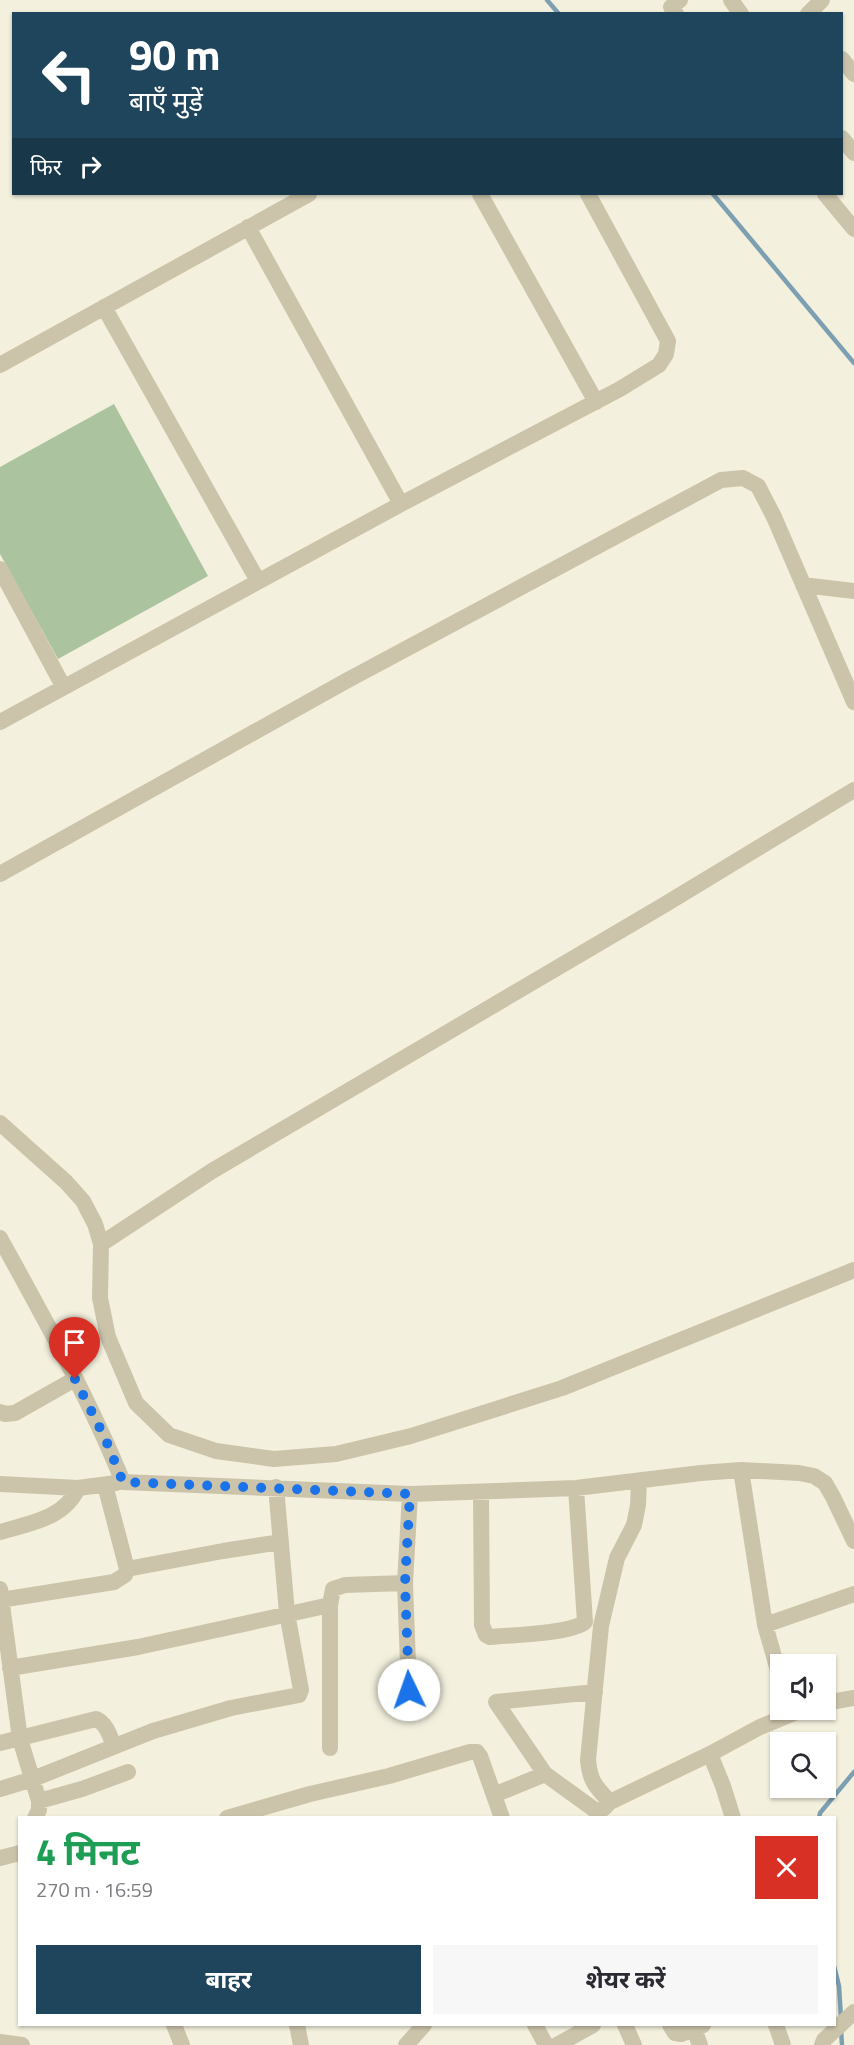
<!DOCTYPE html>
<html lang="hi">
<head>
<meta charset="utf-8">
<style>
	body { margin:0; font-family:"Titillium Web","Noto Sans Devanagari",sans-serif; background:#f7f7f7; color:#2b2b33; height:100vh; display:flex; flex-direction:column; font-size:22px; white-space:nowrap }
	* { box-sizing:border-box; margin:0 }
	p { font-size:20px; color:#7c7c81 }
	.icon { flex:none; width:33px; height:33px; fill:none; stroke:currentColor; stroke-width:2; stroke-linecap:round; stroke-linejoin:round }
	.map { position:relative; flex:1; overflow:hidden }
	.panel { position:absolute; left:18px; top:1816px; width:818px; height:210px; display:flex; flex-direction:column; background:#fff; border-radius:0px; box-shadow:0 2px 4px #0004 }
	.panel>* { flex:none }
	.hud { position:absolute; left:12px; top:12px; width:831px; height:183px; border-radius:0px; box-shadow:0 2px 4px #0004; background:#1e455c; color:#fff; overflow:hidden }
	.buttons { position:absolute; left:770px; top:1654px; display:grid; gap:12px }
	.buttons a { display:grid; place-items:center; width:66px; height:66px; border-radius:0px; background:#fff; box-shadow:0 2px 4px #0004; font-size:30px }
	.pin { position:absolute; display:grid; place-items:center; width:51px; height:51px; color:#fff; margin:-62px -26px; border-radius:50% 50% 50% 0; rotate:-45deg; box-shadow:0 0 6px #0007 }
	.pin .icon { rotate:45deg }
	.me { position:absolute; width:66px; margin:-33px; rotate:357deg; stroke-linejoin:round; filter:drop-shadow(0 0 4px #0008) }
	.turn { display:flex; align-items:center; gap:21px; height:126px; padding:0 18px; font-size:27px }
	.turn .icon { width:78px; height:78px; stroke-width:2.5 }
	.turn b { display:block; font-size:42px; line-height:51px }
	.then { display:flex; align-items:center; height:57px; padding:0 18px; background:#0003; gap:12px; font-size:22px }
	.round { display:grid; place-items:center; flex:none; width:63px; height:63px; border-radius:0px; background:#f7f7f7 }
	.summary { display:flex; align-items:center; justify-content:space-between; height:102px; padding:0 18px }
	h1 { font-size:36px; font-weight:700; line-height:45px; color:#1e9e55 }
	.primary-button { display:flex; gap:12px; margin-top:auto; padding:12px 18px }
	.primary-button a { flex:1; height:69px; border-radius:0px; background:#1e455c; color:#fff; font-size:24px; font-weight:700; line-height:69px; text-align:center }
	.primary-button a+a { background:#f7f7f7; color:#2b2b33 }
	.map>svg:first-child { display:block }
	.green { fill:#abc39e }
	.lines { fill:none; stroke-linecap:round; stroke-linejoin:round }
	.stream { stroke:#7c9fb1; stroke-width:4.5 }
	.minor { stroke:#ccc4aa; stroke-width:16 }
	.route { stroke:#1a73e8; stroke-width:10; stroke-dasharray:0 18 }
</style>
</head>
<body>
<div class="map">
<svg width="854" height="2045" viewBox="0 0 854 2045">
	<rect width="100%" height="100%" fill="#f3f0de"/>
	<path class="green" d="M114,404L208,576L58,659L0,554V467Z"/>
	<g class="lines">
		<path class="stream" d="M547,0L559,14
			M713,194L854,363
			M819,1818L820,1813L854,1772
			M834,1966L839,1986L841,2018
			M841,2030L842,2045"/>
		<path class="minor" d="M731,0L741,14
			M676,14L671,7L680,0
			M808,14L822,0
			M842,59L854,74
			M842,138L854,153
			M480,194L596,402
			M825,194L854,229
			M248,227L401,504
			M104,307L258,581
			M0,365L309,194
			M0,569L63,686
			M803,585L854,591
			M0,722L401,504L620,389L659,365L666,354L668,341L588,194
			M0,874L346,681L721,480L743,478L758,486L774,517L854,702
			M0,1123L66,1182L83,1201L95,1224L101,1244L100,1298L108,1337L136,1403L169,1435L216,1451L274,1459L336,1454L411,1436L562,1388L854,1270
			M0,1238C44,1318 89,1398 123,1482L410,1494L576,1488L701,1473L741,1470L799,1473L814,1476L825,1483L833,1497L854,1541
			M101,1244L212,1171L664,905L854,790
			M0,1412L5,1414L15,1413L75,1379
			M741,1470L765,1625L780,1677
			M0,1484L78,1488L116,1483
			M481,1492L482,1625L486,1635L490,1637C510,1635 571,1634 585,1622L576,1488
			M0,1532C30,1523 64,1519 78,1488
			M127,1569L223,1551L281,1542
			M0,1589L20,1739L39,1801V1810L35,1818
			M0,1600L114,1582L125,1575L127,1569L105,1485
			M765,1625L854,1594
			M10,1668L138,1647L330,1605
			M409,1691L405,1583L410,1494
			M595,1692L496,1702L545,1774L599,1813
			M825,1703L854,1698
			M0,1743L96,1719C106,1723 110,1736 114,1746
			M330,1748V1605L333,1589L345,1585L405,1583
			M710,1754L723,1786L733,1818
			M0,1789L33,1779L153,1731L231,1708L299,1695L301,1690L287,1613L276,1487
			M494,1795L545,1774
			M39,1801L82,1789L128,1772
			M610,1802C596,1787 590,1782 588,1760L601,1626L617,1558L634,1525L638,1505L639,1482
			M603,1809L610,1802L710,1754L760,1727L801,1710
			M227,1818L310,1794L389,1776L470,1752H477L480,1756L502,1818
			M0,1858L20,1853
			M174,2025L182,2045
			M297,2025L301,2045
			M535,2025L546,2045
			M625,2025L634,2045
			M670,2025L675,2033L681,2034L703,2025
			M776,2025L783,2045
			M694,2029L700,2045
			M0,2042L22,2045
			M406,2045L424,2025
			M557,2045L593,2025
			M822,2045L824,2040L854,2012"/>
	</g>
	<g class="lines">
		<path class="route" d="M75,1379L105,1438L123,1482L410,1494L405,1583L409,1690"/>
	</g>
</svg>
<div class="buttons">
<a><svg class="icon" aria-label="sound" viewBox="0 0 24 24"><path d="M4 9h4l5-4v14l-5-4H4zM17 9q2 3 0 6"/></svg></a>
<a><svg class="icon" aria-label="search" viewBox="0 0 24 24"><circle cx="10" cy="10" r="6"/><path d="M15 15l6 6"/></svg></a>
</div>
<div class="pin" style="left:75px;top:1379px;background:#d93025"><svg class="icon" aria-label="arrive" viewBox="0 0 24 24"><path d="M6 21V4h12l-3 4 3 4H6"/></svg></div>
<svg class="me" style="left:409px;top:1690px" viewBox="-20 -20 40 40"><circle r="19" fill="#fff"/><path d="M0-13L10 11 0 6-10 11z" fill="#1a73e8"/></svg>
<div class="hud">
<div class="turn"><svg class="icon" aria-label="left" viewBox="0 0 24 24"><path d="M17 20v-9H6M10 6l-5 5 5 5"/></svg><div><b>90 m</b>बाएँ मुड़ें</div></div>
<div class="then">फिर<svg class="icon" aria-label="right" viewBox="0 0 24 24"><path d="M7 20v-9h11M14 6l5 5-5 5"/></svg></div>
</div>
<section class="panel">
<div class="summary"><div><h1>4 मिनट</h1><p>270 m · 16:59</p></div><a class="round" style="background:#d93025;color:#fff"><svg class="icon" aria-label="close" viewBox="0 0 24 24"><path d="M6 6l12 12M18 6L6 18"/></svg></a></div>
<div class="primary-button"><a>बाहर</a><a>शेयर करें</a></div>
</section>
</div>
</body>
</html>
